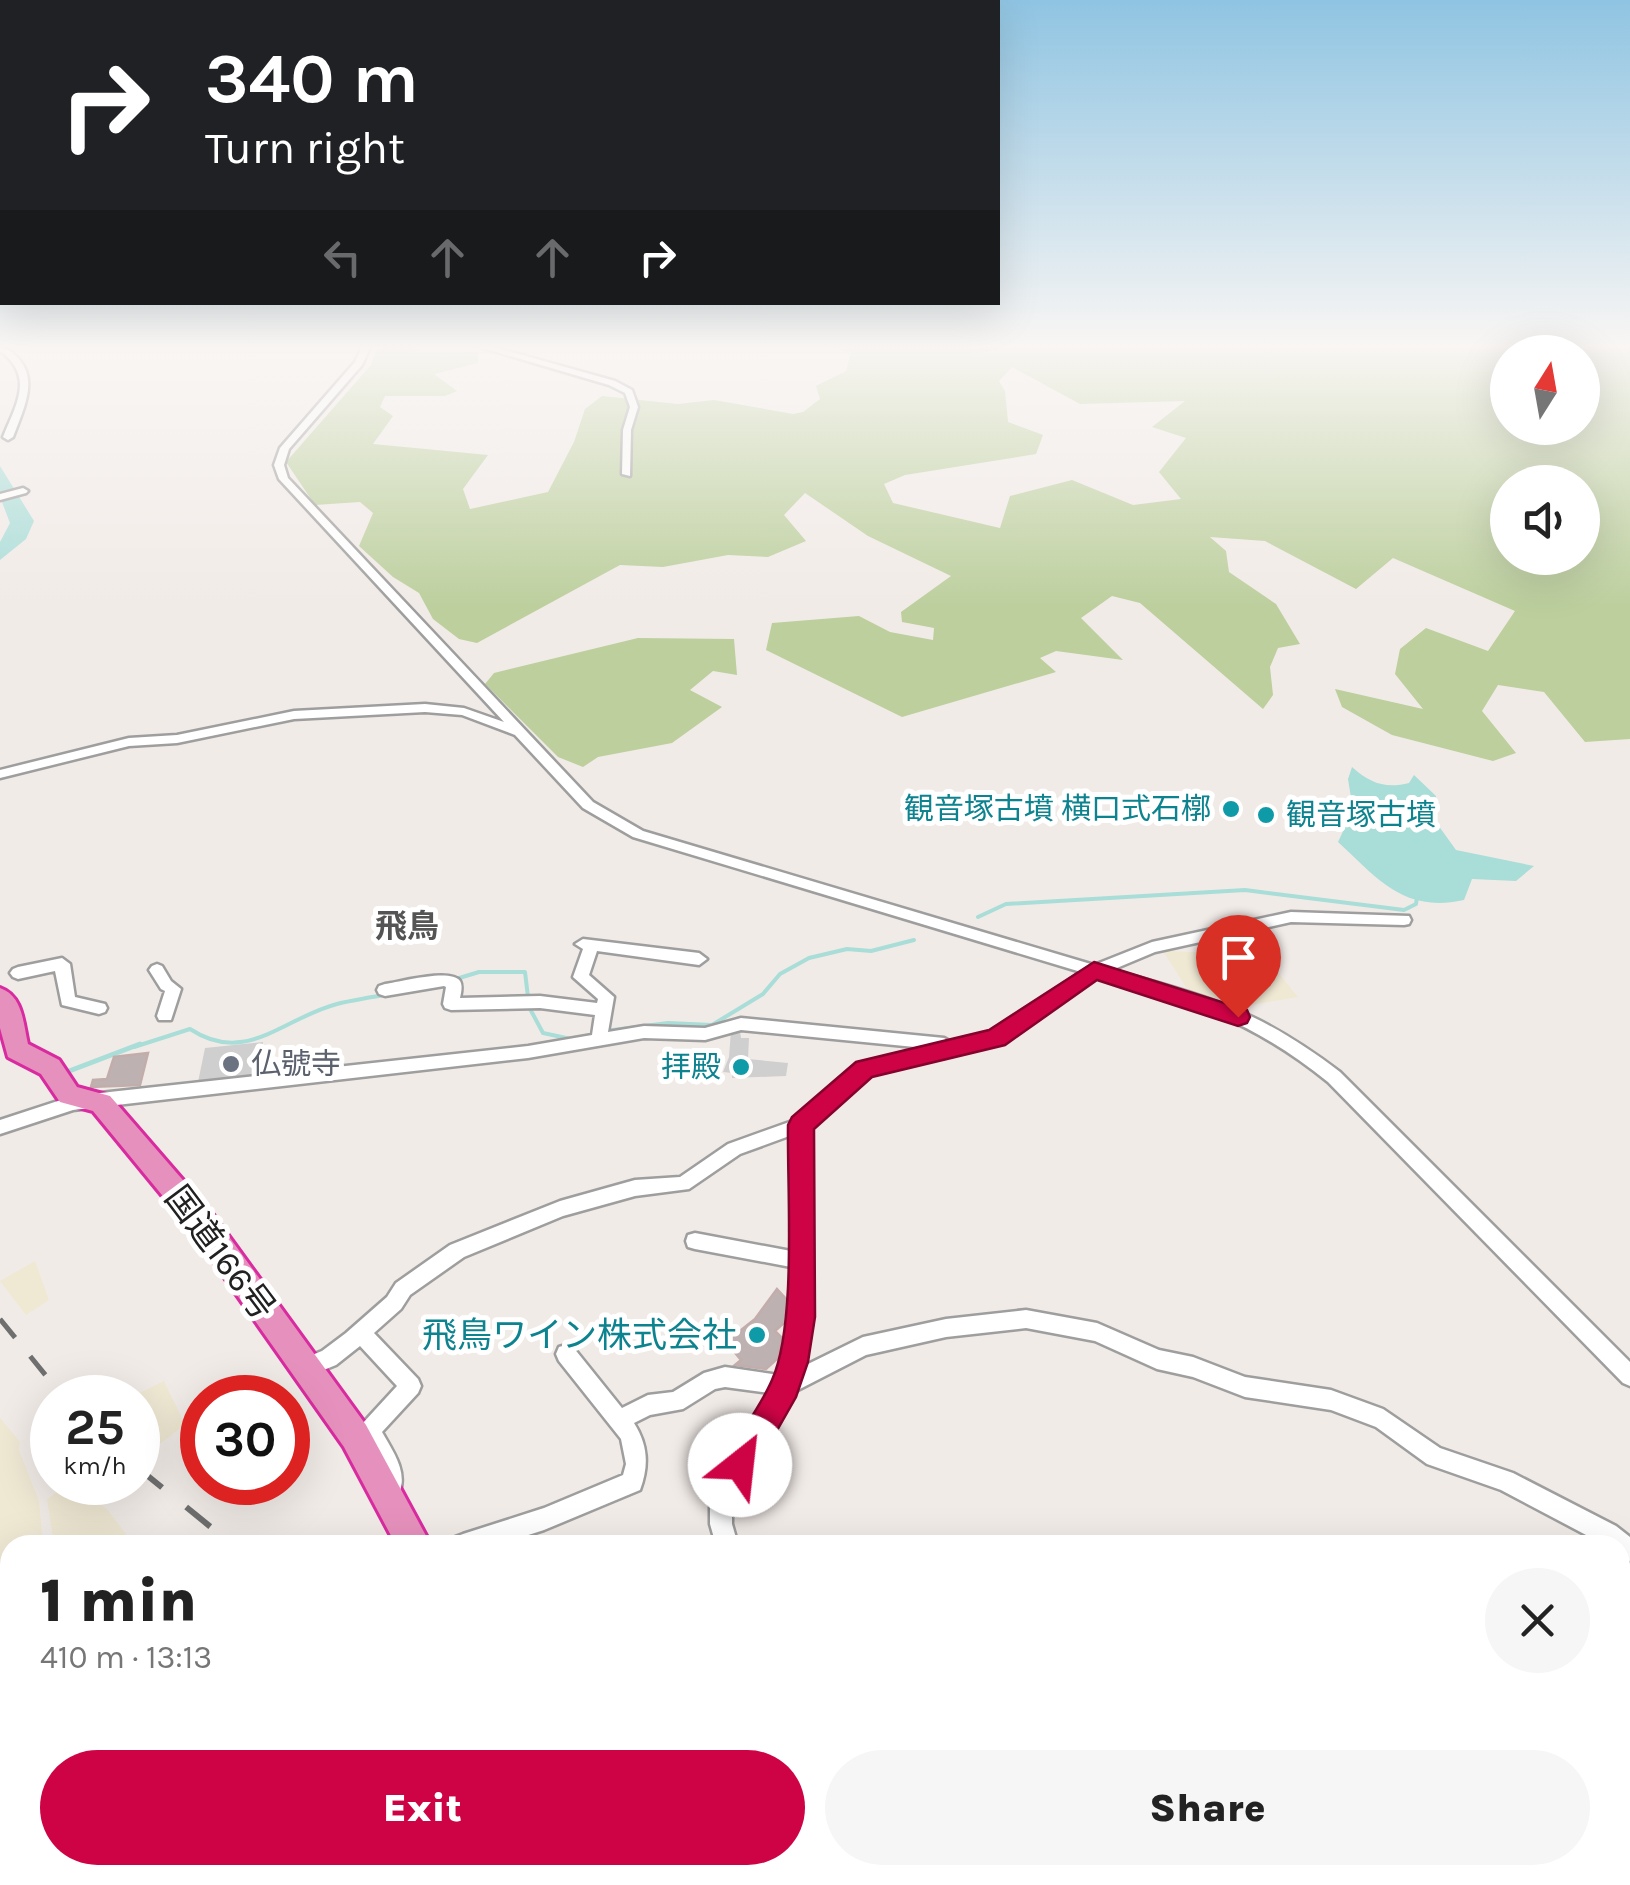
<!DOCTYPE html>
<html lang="en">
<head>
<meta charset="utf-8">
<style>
	body { margin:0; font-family:Karla,"Noto Sans JP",sans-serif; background:#f6f6f6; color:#222; height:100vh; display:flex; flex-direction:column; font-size:38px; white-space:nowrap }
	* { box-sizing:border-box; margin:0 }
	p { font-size:32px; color:#767676 }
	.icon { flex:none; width:55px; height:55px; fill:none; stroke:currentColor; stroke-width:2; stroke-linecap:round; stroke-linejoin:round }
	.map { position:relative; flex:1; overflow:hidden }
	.drawer { position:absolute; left:0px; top:1535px; width:1630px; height:350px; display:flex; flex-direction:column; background:#fff; border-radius:30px 30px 0 0; box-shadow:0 10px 40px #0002 }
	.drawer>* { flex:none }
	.guide { position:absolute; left:0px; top:0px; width:1000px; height:305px; box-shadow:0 10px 40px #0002; background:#202124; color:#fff; overflow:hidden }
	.needle { width:65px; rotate:11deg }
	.fabs { position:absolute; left:1490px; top:335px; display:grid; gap:20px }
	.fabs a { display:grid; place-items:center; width:110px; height:110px; border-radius:50%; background:#fff; box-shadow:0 10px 40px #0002; font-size:50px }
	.speed { position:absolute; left:30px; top:1375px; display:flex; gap:20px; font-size:50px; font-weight:700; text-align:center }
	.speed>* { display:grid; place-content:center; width:130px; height:130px; border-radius:50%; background:#fff; box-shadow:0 10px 40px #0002; line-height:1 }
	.speed small { font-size:25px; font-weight:400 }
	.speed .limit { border:15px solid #d22; background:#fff; color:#111 }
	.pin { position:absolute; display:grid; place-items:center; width:85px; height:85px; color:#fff; margin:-102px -42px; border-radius:50% 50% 50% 0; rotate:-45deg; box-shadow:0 0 10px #0007 }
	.pin .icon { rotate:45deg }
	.me { position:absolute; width:110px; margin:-55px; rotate:29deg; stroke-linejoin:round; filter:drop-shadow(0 0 8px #0008) }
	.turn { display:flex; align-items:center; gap:35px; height:210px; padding:0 40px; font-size:45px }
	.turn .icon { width:130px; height:130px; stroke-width:2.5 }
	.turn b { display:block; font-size:70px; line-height:85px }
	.lanes { display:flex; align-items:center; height:95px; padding:0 40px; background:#0003; justify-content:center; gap:50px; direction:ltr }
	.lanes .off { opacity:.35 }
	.round { display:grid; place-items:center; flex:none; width:105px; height:105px; border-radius:52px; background:#f6f6f6 }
	.headline { display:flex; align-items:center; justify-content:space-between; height:170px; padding:0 40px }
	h1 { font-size:60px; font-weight:800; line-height:75px }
	.primary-button { display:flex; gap:20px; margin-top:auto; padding:20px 40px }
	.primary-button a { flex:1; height:115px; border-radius:60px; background:#ce0346; color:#fff; font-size:40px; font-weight:800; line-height:115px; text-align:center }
	.primary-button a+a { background:#f6f6f6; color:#222 }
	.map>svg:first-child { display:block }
	.religious { fill:#cfcfcf }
	.farmland { fill:#efe8d3 }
	.forest { fill:#bccf9d; fill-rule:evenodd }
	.water { fill:#a9ddd8 }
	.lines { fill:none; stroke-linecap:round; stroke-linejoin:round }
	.stream-far1 { stroke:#a9ddd8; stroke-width:4 }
	.stream { stroke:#a9ddd8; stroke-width:5 }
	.river { fill:#a9ddd8; fill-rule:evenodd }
	.building { fill:#beb1b1; stroke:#c2adaa; stroke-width:2.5 }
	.minor-casing { stroke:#9e9e9e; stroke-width:5 }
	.highway-casing { stroke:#d92ba0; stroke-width:6 }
	.minor { fill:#fff; fill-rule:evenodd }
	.highway { fill:#e691bd; fill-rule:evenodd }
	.rail-far1 { stroke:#6f6f6f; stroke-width:5; stroke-dasharray:24 24; stroke-linecap:butt }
	.rail { stroke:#6f6f6f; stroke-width:6; stroke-dasharray:31 31; stroke-linecap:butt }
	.route { fill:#ce0346; stroke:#86022e; stroke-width:2.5 }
	.culture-dot { fill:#0f9aa8; stroke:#fff; stroke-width:4 }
	.worship-dot { fill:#6b7280; stroke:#fff; stroke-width:4 }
	.labels { text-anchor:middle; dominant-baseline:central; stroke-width:10; stroke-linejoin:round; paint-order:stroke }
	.culture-label { font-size:30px; fill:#0d838f; stroke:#fff; text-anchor:end }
	.worship-label { font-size:30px; fill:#5b616d; stroke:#fff; text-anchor:start }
	.neighbourhood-label { font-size:32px; font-weight:bold; fill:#545454; stroke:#fff }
	.near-street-label { font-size:35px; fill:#212121; stroke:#fff }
	.near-culture-label { font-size:35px; fill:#0d838f; stroke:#fff; text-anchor:end }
</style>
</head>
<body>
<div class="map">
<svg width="1630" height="1885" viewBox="0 0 1630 1885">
	<rect width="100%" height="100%" fill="#f1ebe7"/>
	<path class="religious" d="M740,1030L741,1038H749L748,1059L788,1063L786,1076L732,1078V1073L723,1072L729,1057L731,1031Z
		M263,1042L259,1080L197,1087L205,1048Z"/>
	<path class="farmland" d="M1163,951L1263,954L1298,997L1239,1007L1189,992Z
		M35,1261L49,1300L26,1315L0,1281Z
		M164,1381L185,1425L149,1452L138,1441V1398L131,1397Z
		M0,1418L20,1442L19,1450L39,1501L43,1545H10V1622L0,1614Z
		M70,1483L107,1509L134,1545H54L47,1499Z"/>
	<path class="forest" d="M380,343H423L415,353L478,352V363L434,374L457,391L445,396H385L380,407L393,416L373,444L488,455L463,489L470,509L548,492L574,442L585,409L602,396L678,404L714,400L793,414L803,412L820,399L816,386L846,371L851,352L831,348L829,343H1630V739L1585,742L1544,692L1498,685L1482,711L1516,753L1493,761L1392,735L1342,707L1335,689L1423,709L1395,674L1400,649L1426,628L1488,651L1515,611L1393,558L1356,589L1265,541L1210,537L1226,551L1229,572L1276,604L1300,644L1278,648L1270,667L1273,695L1263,709L1140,603L1112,596L1081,618L1123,660L1056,651L1040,658L1056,672L902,717L766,650L772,623L859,616L890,632L933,640L934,628L902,622L901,612L951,576L868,536L805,493L784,515L806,541L768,557L728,555L663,567L620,565L477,643L459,639L433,619L419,593L393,577L359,546L373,513L360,502L315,505L286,462L370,366ZM1508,352H1582V428H1508ZM1012,367L1080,404L1185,401L1152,427L1186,438L1159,472L1181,499L1133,505L1072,480L1010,496L1000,528L893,503L884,484L905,475L1036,454L1043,435L1008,422L1005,391L999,381ZM1508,482H1582V558H1508Z
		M638,638L734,639L737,675L713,671L690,690L722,707L672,743L598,757L583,767L558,757L485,684L494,673Z"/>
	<path class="water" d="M0,466L34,521L26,539L0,560V542L10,523L0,497Z
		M1352,767C1370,783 1385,789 1409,783L1414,775L1436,796L1433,818L1456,850L1534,866L1516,881L1472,879L1464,900C1404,913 1379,880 1338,842L1353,810L1348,779Z"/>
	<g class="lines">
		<path class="stream-far1" d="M978,917L1006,904L1245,890L1404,910L1416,904L1417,897
			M456,979L479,972H525L528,997
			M529,1007L543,1033L571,1039
			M605,1031L668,1023L712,1025L763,994L780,974L809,958L847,949L871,951L914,940
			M134,1047L190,1029C246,1066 283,1018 337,1004C365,997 395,994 423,989"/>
		<path class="stream" d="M64,1073L140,1044"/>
		<path class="river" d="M0,1643L10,1648V1688L0,1684Z
			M207,1875H252L257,1885H211Z"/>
	</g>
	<path class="building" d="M148,1053L140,1085L91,1087L93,1080L107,1079L114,1057Z
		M777,1289L787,1300L785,1322L775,1331L782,1338L778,1358L766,1369L735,1365L741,1360L726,1342L755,1319Z"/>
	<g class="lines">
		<defs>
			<path id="minor" d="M364,343H372L362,365L289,449L284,465L288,478L593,802L643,831L1094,965L1152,942L1291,912L1409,916L1411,920L1409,924L1404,925L1291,922L1155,952L1112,970C1147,980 1183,989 1217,1002C1262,1018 1302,1043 1340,1072L1630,1362V1386L1623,1383L1328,1082C1291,1052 1252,1028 1208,1011C1172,997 1134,988 1097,977L1002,1042L870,1074L810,1128V1317L802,1367L863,1337L946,1319L1026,1310L1097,1323L1159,1350L1193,1357L1245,1377L1331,1390L1383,1409L1440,1448L1513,1473L1616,1526L1630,1537V1561L1620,1556V1545H1605L1501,1490L1427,1464L1376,1427L1331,1410L1245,1397L1193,1377L1157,1369L1095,1341L1026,1328L946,1337L866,1355L792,1393L732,1500V1524L738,1545H716L710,1524V1498L770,1393L725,1387L715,1389L683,1409L650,1415L634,1423C648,1445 649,1466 640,1490L544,1530L497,1545H452L455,1537L463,1534L544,1508L623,1475L626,1464L621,1439L559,1361L556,1354L559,1347L566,1345L573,1347L622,1408L648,1395L673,1392L704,1373L725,1367L779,1375L790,1317L791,1267L695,1249L688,1247L686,1241L688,1235L695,1233L791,1251L792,1135L740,1154L689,1189L635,1196L563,1216L464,1257L410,1295L401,1309L374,1333L418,1379L421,1386L418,1393L382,1432C392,1450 407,1470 400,1491L392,1494L384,1491L378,1466L360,1430L363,1423L397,1386L360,1346L336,1365L304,1378L297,1375L294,1368L297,1361L322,1351L346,1333L387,1297L396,1283L450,1245L560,1201L635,1180L680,1177L728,1144L795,1120L859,1064L925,1048L741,1030L705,1040L644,1038L528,1058L73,1110L0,1134V1120L73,1096L528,1046L592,1035L595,1015L540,1008L451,1010L445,1008L443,1004L446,987L444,986L385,996L379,994L377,990L379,986L385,984C400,982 451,968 460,981C463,986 461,993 460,998L540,996L597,1003L598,999L573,977L583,949L575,944L583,939L699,953L707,959L699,965L597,951L589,975L614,997L608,1032L644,1026L705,1028L741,1018L944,1038L951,1042L991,1033L1081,972L633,837L583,808L515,735L462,715L425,712L294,719L177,743L129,746L0,778V770L129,738L177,735L294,711L425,704L464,708L504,722L279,479L274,465L280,448L355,362Z
				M466,343H479L615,381L632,390L638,407L631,430L630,476L622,474L623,430L630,407L625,393L609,385Z
				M0,345C44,368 27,400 13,437L8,440L3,437C16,405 35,376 0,351Z
				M23,488L28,491L26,493L0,500V494Z
				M62,958L70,964L75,997L105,1004L107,1008L105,1012L99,1014L62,1005L55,971L18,979L13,977L10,973L13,969L18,967Z
				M157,964L162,966L171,981L181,989L171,1020H159L157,1016L165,991L161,989L149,970L152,966Z
				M0,1610L10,1615V1641L0,1636Z
				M0,1750L10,1755V1784L0,1780Z
				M35,1875H64L60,1885H31Z
				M109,1875H140L145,1885H114Z
				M288,1875H318L322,1885H292Z
				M714,1875H747L752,1885H719Z"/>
			<path id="highway" d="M0,988C23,996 23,1023 28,1044L59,1060L77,1087L110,1096L214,1216L366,1425L431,1545H396L344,1447L194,1234L93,1111L60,1102L41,1074L8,1057L0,1028Z
				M0,1769L10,1773V1841L0,1837Z
				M47,1875H118L123,1885H51Z
				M676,1875H714V1885H674Z"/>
		</defs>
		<use href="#minor" class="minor-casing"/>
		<use href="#highway" class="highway-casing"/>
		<use href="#minor" class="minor"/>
		<use href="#highway" class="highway"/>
		<path class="rail-far1" d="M0,1319L64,1398"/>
		<path class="rail" d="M138,1468L233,1545
			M637,1875L650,1885
			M660,1875L674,1885"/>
	</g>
	<linearGradient id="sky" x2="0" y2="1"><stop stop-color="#8fc4e2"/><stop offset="0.57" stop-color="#f9f6f4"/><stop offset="1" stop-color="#f9f6f4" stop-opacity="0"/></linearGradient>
	<rect width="1630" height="607" fill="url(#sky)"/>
	<path class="route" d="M1094,962L1247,1010L1250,1017L1247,1023L1238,1026L1097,980L1005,1045L872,1077L814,1129L815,1317L808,1362L796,1397L751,1476L740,1481L728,1476L723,1465L728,1454C742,1430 761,1406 772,1380C797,1325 787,1189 788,1125L792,1117L856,1062L989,1030Z"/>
	<g class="culture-dot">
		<circle cx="1231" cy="809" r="10"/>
		<circle cx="1266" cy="815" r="10"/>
		<circle cx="741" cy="1067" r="10"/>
		<circle cx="757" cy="1335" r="10"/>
	</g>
	<circle class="worship-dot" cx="231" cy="1064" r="10"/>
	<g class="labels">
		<g class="culture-label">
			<text x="1211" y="809">観音塚古墳 横口式石槨</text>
			<text x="1286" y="815" text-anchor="start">観音塚古墳</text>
			<text x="721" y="1067">拝殿</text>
		</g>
		<g class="worship-label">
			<text x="251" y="1064">仏號寺</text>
		</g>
		<g class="neighbourhood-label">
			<text x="407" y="926">飛鳥</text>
		</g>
		<g class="near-street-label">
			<text transform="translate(220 1253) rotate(53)">国道166号</text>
		</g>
		<g class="near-culture-label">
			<text x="737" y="1335">飛鳥ワイン株式会社</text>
		</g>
	</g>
</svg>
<div class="fabs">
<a><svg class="needle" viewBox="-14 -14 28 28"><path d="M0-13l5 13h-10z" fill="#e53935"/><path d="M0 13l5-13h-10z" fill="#767676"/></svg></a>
<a><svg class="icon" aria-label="sound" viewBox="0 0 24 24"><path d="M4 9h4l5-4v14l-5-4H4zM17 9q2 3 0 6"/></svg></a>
</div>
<div class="speed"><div>25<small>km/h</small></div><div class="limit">30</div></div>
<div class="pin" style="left:1238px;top:1017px;background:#d93025"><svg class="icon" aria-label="arrive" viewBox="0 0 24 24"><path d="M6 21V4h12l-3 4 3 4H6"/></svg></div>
<svg class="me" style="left:740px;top:1465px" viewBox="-20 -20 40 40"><circle r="19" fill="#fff"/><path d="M0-13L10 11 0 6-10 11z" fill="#ce0346"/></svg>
<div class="guide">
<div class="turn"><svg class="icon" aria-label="right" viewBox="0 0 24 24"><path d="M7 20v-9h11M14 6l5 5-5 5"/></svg><div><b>340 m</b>Turn right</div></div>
<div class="lanes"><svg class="icon off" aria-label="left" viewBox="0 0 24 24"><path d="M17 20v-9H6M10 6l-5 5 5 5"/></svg><svg class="icon off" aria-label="ahead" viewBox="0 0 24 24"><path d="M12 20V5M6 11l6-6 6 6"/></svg><svg class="icon off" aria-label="ahead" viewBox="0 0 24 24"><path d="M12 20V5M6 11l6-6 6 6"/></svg><svg class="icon" aria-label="right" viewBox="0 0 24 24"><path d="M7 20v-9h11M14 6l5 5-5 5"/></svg></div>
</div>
<section class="drawer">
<div class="headline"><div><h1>1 min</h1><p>410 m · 13:13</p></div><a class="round"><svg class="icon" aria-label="close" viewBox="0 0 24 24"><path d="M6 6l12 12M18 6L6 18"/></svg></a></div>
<div class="primary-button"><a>Exit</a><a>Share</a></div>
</section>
</div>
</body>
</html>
